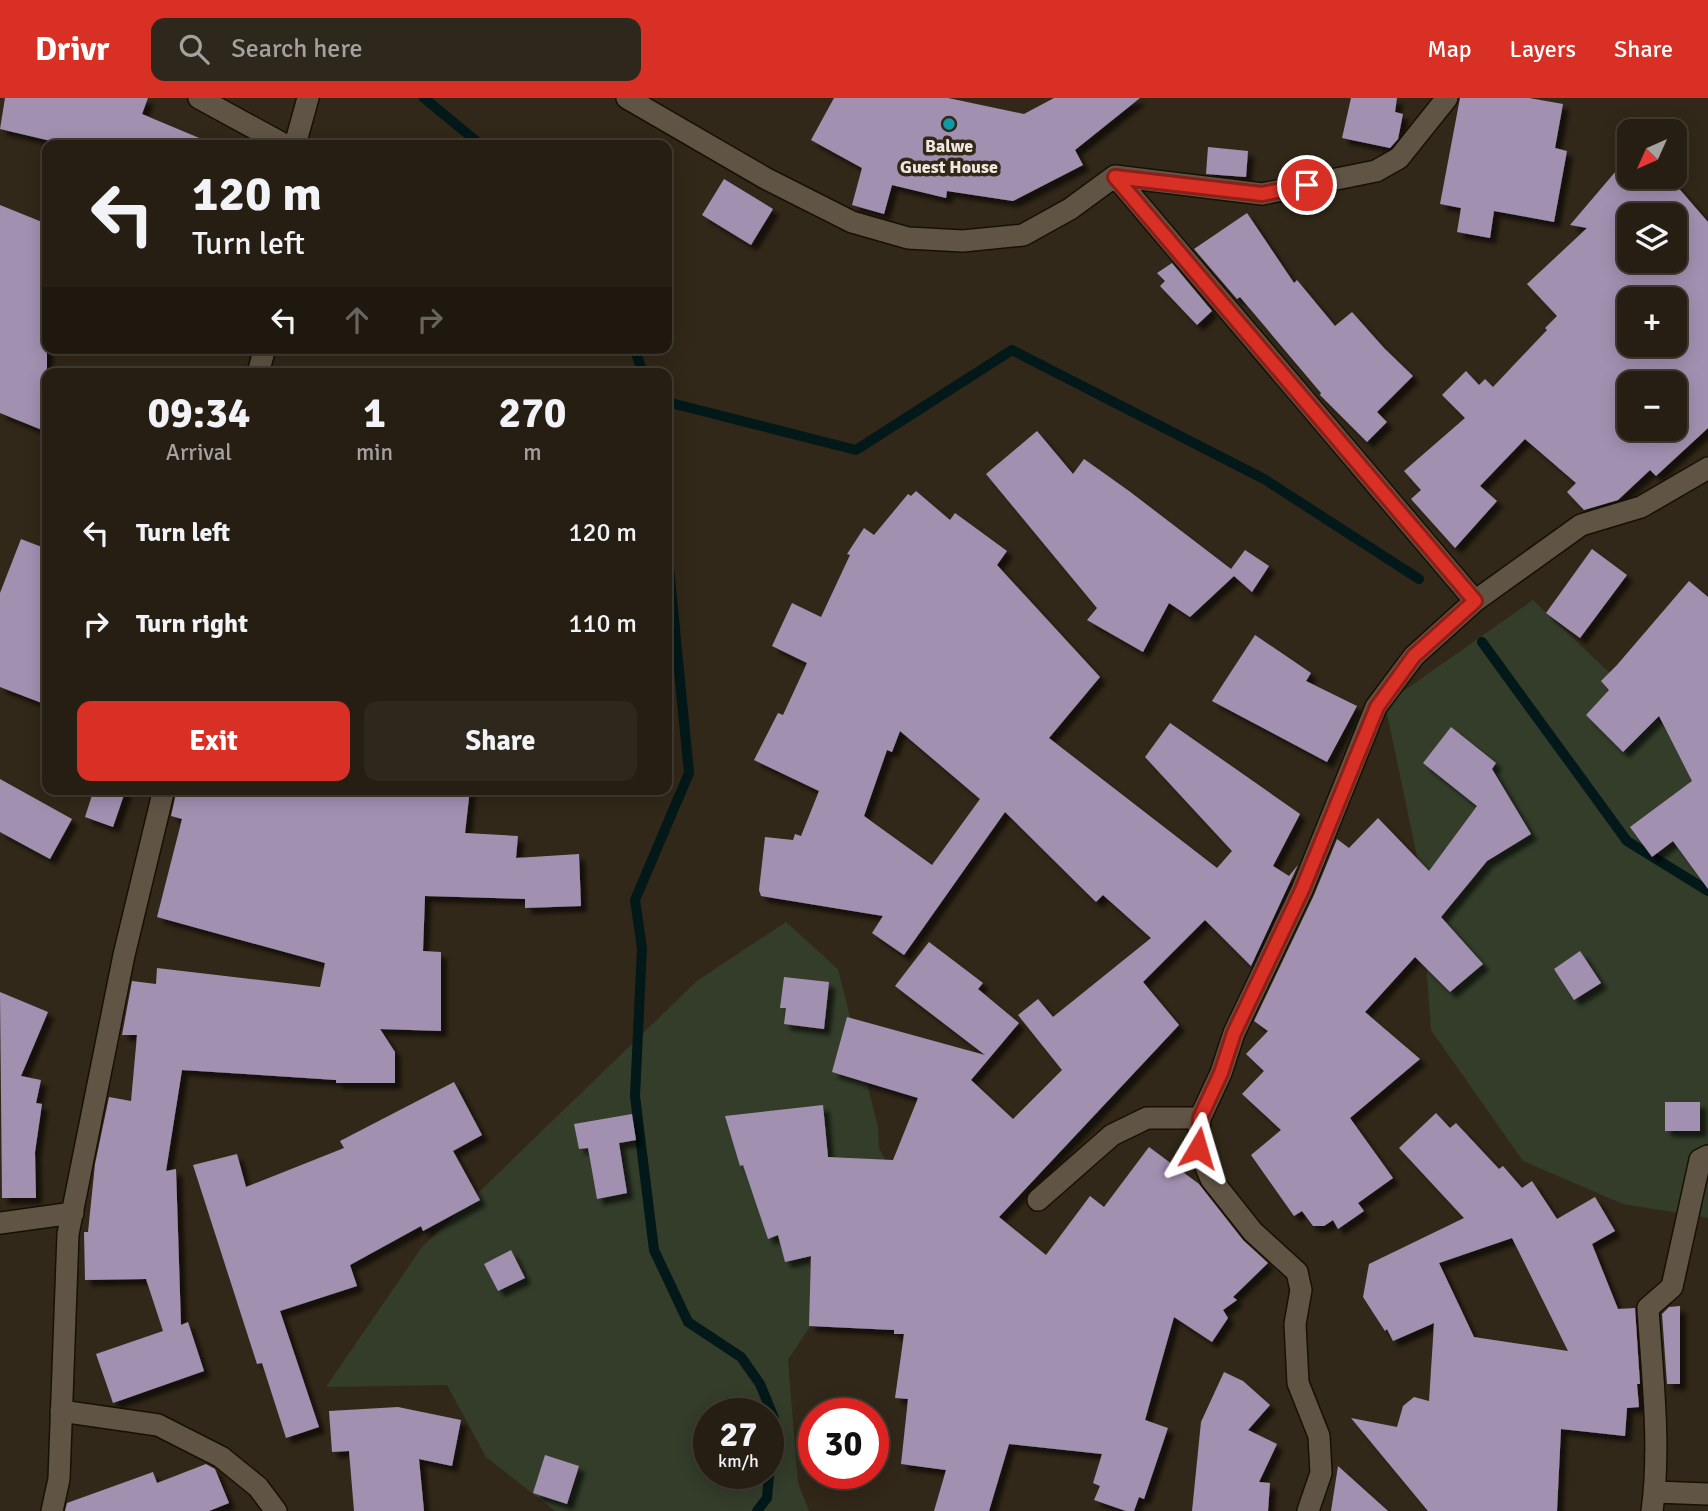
<!DOCTYPE html>
<html lang="en">
<head>
<meta charset="utf-8">
<style>
	body { margin:0; font-family:Signika,sans-serif; background:#2e271c; color:#f1f3f6; height:100vh; display:flex; flex-direction:column; font-size:26px; white-space:nowrap }
	* { box-sizing:border-box; margin:0 }
	p { font-size:23px; color:#a4a2a0 }
	.icon { flex:none; width:38px; height:38px; fill:none; stroke:currentColor; stroke-width:2; stroke-linecap:round; stroke-linejoin:round }
	.map { position:relative; flex:1; overflow:hidden }
	.details { position:absolute; left:42px; top:270px; width:630px; height:427px; display:flex; flex-direction:column; background:#261e13; border-radius:14px; box-shadow:0 4px 18px #0003,0 0 0 2px #423c33 }
	.details>* { flex:none }
	.hud { position:absolute; left:42px; top:42px; width:630px; height:214px; border-radius:14px; box-shadow:0 4px 18px #0003,0 0 0 2px #423c33; background:#261e13; color:#f1f3f6; overflow:hidden }
	.needle { width:46px; rotate:225deg }
	.tools { position:absolute; left:1617px; top:21px; display:grid; gap:14px }
	.tools a { display:grid; place-items:center; width:70px; height:70px; border-radius:14px; background:#261e13; box-shadow:0 4px 18px #0003,0 0 0 2px #423c33; font-size:35px }
	.speed { position:absolute; left:693px; top:1300px; display:flex; gap:14px; font-size:35px; font-weight:700; text-align:center }
	.speed>* { display:grid; place-content:center; width:91px; height:91px; border-radius:50%; background:#261e13; box-shadow:0 4px 18px #0003,0 0 0 2px #423c33; line-height:1 }
	.speed small { font-size:18px; font-weight:400 }
	.speed .limit { border:10px solid #d22; background:#fff; color:#111 }
	.pin { position:absolute; display:grid; place-items:center; width:60px; height:60px; color:#fff; margin:-30px; border:4px solid #fff; border-radius:50%; box-shadow:0 2px 7px #0007 }
	.me { position:absolute; width:77px; margin:-38px; rotate:7deg; stroke-linejoin:round; filter:drop-shadow(0 0 5px #0008) }
	.turn { display:flex; align-items:center; gap:24px; height:147px; padding:0 35px; font-size:32px }
	.turn .icon { width:91px; height:91px; stroke-width:2.5 }
	.turn b { display:block; font-size:49px; line-height:60px }
	.lanes { display:flex; align-items:center; height:66px; padding:0 35px; background:#0003; justify-content:center; gap:35px; direction:ltr }
	.lanes .off { opacity:.35 }
	.eta { display:flex; justify-content:space-evenly; align-items:center; height:119px; text-align:center }
	.eta b { font-size:42px; font-weight:800; line-height:49px }
	.button { display:flex; gap:14px; margin-top:auto; padding:14px 35px }
	.button a { flex:1; height:80px; border-radius:14px; background:#d93025; color:#fff; font-size:28px; font-weight:800; line-height:80px; text-align:center }
	.button a+a { background:#2e271c; color:#f1f3f6 }
	ul { padding:0; list-style:none }
	li { display:flex; align-items:center; gap:21px; height:91px; padding:0 35px }
	li div { flex:1 }
	li b { display:block; font-size:26px }
	li em { font-style:normal }
	header { display:flex; align-items:center; gap:42px; box-sizing:border-box; height:98px; padding:0 35px; background:#d93025; color:#fff }
	header strong { font-size:33px }
	nav { display:flex; gap:38px; margin-inline-start:auto; font-size:24px }
	.search { width:490px; height:63px; background:#2e271c; display:flex; align-items:center; gap:18px; box-sizing:border-box; padding:0 24px; border-radius:14px; color:#a4a2a0; font-size:26px }
	.map>svg:first-child { display:block }
	.green { fill:#333d2a; fill-rule:evenodd }
	.lines { fill:none; stroke-linecap:round; stroke-linejoin:round }
	.stream { stroke:#021819; stroke-width:10 }
	.building { fill:#a290b0; fill-rule:evenodd; filter:url(#shadow) }
	.minor-casing { stroke:#191004; stroke-width:24 }
	.minor { stroke:#605445; stroke-width:21 }
	.route-casing { stroke:#8d1f18; stroke-width:18 }
	.route { stroke:#d93025; stroke-width:12 }
	.culture-dot { fill:#0f9aa8; stroke:#322819; stroke-width:2.5 }
	.labels { text-anchor:middle; dominant-baseline:central; stroke-width:7; stroke-linejoin:round; paint-order:stroke }
	.poi-label { font-size:18px; font-weight:bold; fill:#f0e9e0; stroke:#322819 }
</style>
</head>
<body>
<header>
<strong>Drivr</strong>
<div class="search"><svg class="icon" aria-label="search" viewBox="0 0 24 24"><circle cx="10" cy="10" r="6"/><path d="M15 15l6 6"/></svg>Search here</div>
<nav><a>Map</a><a>Layers</a><a>Share</a></nav>
</header>
<div class="map">
<svg width="1708" height="1413" viewBox="0 0 1708 1413">
	<defs>
		<filter id="shadow"><feDropShadow dx="6" dy="6" stdDeviation="2" flood-color="#0009"/></filter>
	</defs>
	<rect width="100%" height="100%" fill="#322819"/>
	<path class="green" d="M1533,502L1655,618L1708,684V1120L1623,1106L1523,1063L1431,932L1419,768L1385,606Z
		M786,824L838,871L878,1029L879,1050L890,1072L885,1115L788,1262L798,1385L809,1413H555L486,1359L447,1287L326,1289L422,1149L697,883ZM709,1316H768V1376H709Z"/>
	<g class="lines">
		<path class="stream" d="M424,0L481,47
			M634,250L643,275
			M667,304L856,352L1012,252L1264,381L1419,481
			M667,449L689,675L635,802L642,850L635,998L654,1152L688,1224L741,1259L760,1286L774,1320L767,1400L757,1413
			M1482,544L1627,743L1708,793"/>
	</g>
	<path class="building" d="M5,0H148L142,16L216,47H68L0,31Z
		M834,0H948L1024,16L1054,0H1140L1075,52L1083,67L1013,103L947,93L946,100L892,87L884,116L852,107L862,70L811,42Z
		M1351,0H1397L1395,14L1403,16L1398,41L1390,50L1342,40Z
		M1529,0L1563,6L1555,50L1567,53L1554,124L1494,113L1490,140L1457,134L1461,110L1440,106L1460,0Z
		M1208,49L1248,53L1246,79L1206,76Z
		M1616,73L1641,85L1650,79H1669L1708,124V330L1656,378L1650,372L1618,402L1584,412L1567,394L1576,385L1525,341L1480,388L1497,403L1455,450L1411,401L1421,392L1404,373L1465,320L1442,297L1466,273L1479,287L1485,281L1493,289L1547,232L1545,230L1557,218L1527,186L1587,130L1570,127ZM1629,117H1675V163H1629ZM1629,201H1675V247H1629ZM1629,285H1675V331H1629Z
		M724,81L773,111L751,147L702,117Z
		M0,107L47,126V334L0,315Z
		M1247,115L1294,185L1297,182L1335,228L1352,214L1384,250L1413,278L1377,314L1387,324L1367,344L1320,297L1321,295L1240,199L1237,201L1194,151Z
		M1172,165L1212,213L1197,227L1160,188L1165,183L1157,175Z
		M1037,333L1073,376L1084,361L1129,393L1231,471L1245,452L1269,468L1252,494L1234,478L1190,519L1169,505L1143,554L1087,522L1097,510L986,376Z
		M916,393L950,422L955,415L1007,453L997,467L1100,579L1049,640L1217,770L1232,753L1145,659L1170,625L1300,716L1273,768L1289,778L1298,767L1251,868L1205,822L1143,884L1179,927L999,1119L1046,1157L1090,1098L1104,1109L1149,1049L1199,1086L1243,1142L1268,1165L1233,1199L1237,1202L1223,1212L1228,1220L1212,1244L1174,1219L1145,1322L1168,1330L1144,1401L1139,1399L1134,1413H1126L1094,1402L1100,1388L1093,1385L1102,1356L1009,1346L989,1413H934L946,1372L901,1366L908,1301L895,1300L904,1236H894V1232L809,1228L811,1158L785,1164L778,1137L768,1141L743,1067L740,1068L725,1018L823,1007L828,1059L893,1062L918,1000L832,974L847,919L985,957L895,888L929,844L983,885L978,891L1019,925L971,982L1013,1021L1062,972L1018,917L1038,901L1053,919L1151,840L1103,797L1096,804L1005,714L904,857L872,835L883,818L761,798L759,792L765,739L793,742L795,736L801,738L819,693L754,662L778,615L783,617L807,565L772,548L792,505L821,519L850,457L847,456L864,430L874,437L908,396L911,398ZM900,633L980,701L932,767L864,718L887,652L892,654Z
		M21,441L47,451V607L0,589V495Z
		M1592,451L1627,477L1580,540L1546,515Z
		M1689,483L1708,499V791L1673,743L1652,759L1630,729L1692,683L1659,618L1623,654L1586,617L1609,592L1601,583L1617,567Z
		M1255,537L1311,575L1306,583L1357,608L1327,664L1212,603Z
		M1451,629L1496,665L1492,671L1531,736L1487,763L1441,819L1483,866L1450,894L1415,859L1365,914L1420,961L1350,1020L1393,1080L1358,1105L1364,1113L1338,1131L1333,1122L1324,1128H1313L1302,1113L1294,1118L1251,1057L1281,1032L1242,996L1264,973L1246,956L1268,933L1254,923L1314,797L1337,741L1349,750L1378,720L1429,773L1477,708L1423,665Z
		M0,681L72,721L50,761L0,734Z
		M94,691H126L113,729L85,719Z
		M177,691H470L465,735L518,738L516,760L579,756L581,808L525,810V801L425,798L423,853L441,854V933L380,931L395,954V985H336V982L182,972L166,1073L176,1071L181,1227L188,1224L204,1273L113,1305L96,1256L163,1233L146,1181L85,1182L84,1134H88L95,1066L109,999L131,1003L137,937H122L132,883L156,886L157,870L320,889L325,865L157,819L182,721L171,718Z
		M1580,853L1601,885L1574,902L1554,871Z
		M784,879L829,884L824,931L784,926L786,910H780Z
		M0,894L48,914L21,978L41,982L36,1005L42,1006L35,1054L36,1100H2Z
		M454,984L482,1037L453,1053L480,1102L423,1133L421,1128L350,1167L357,1188L280,1213L319,1329L286,1340L262,1265L257,1266L193,1067L237,1056L246,1089L344,1050L340,1043Z
		M1665,1004H1700V1033H1665Z
		M1436,1015L1450,1030L1456,1025L1499,1071L1503,1068L1522,1090L1532,1083L1557,1121L1595,1099L1615,1133L1592,1146L1618,1211L1635,1210L1640,1286H1637L1639,1309L1627,1310L1625,1338L1561,1331L1557,1413H1428L1351,1320L1397,1329L1403,1308L1414,1299L1429,1303L1434,1225L1393,1243L1387,1231L1385,1233L1363,1199L1369,1166L1464,1120L1399,1050ZM1512,1140L1568,1253L1474,1239L1439,1165Z
		M632,1016L636,1042L619,1045L627,1095L597,1101L588,1050L579,1051L574,1026Z
		M511,1152L525,1180L498,1193L484,1166Z
		M1680,1208V1286H1667L1662,1216L1669,1209Z
		M1224,1274L1243,1283L1270,1307L1248,1332L1277,1346L1259,1384L1270,1385L1268,1413H1192L1201,1324Z
		M398,1309L461,1322L452,1368L419,1361L424,1413H354L349,1353L332,1354L329,1313Z
		M545,1357L579,1368L567,1406L533,1395Z
		M206,1366L215,1371L229,1405L209,1413H65L67,1405L153,1374L157,1385Z
		M1338,1368L1388,1413H1331Z"/>
	<g class="lines">
		<defs>
			<path id="minor" d="M199,0L285,47
				M627,0L765,80L852,124L908,140L963,143L1023,137L1070,111L1115,78L1262,96L1376,73L1399,60L1447,0
				M295,47L308,0
				M1115,78L1475,503
				M258,275L265,250
				M1038,1102L1112,1037L1147,1020H1200
				M0,1125L73,1115
				M61,1313L158,1327L221,1359L258,1389L276,1413
				M1655,1394L1708,1396
				M52,1413L59,1381L68,1136L124,857L164,691
				M1308,1413L1321,1375L1319,1338L1298,1285L1295,1226L1301,1192L1297,1174L1253,1134L1211,1081L1198,1050L1200,1020L1221,975L1234,935L1302,792L1376,609L1414,558L1475,503L1581,427L1641,409L1708,370
				M1652,1413C1661,1349 1652,1274 1648,1210L1672,1189L1700,1062L1708,1058"/>
		</defs>
		<use href="#minor" class="minor-casing"/>
		<use href="#minor" class="minor"/>
	</g>
	<g class="lines">
		<defs>
			<path id="route" d="M1198,1050L1200,1020L1221,975L1234,935L1302,792L1377,609L1414,558L1475,503L1115,79L1262,96L1307,87"/>
		</defs>
		<use href="#route" class="route-casing"/>
		<use href="#route" class="route"/>
	</g>
	<circle class="culture-dot" cx="949" cy="26" r="7"/>
	<g class="labels">
		<g class="poi-label">
			<text x="949" y="48">Balwe<tspan x="949" dy="21">Guest House</tspan></text>
		</g>
	</g>
</svg>
<div class="tools">
<a><svg class="needle" viewBox="-14 -14 28 28"><path d="M0-13l5 13h-10z" fill="#e53935"/><path d="M0 13l5-13h-10z" fill="#a4a2a0"/></svg></a>
<a><svg class="icon" aria-label="layers" viewBox="0 0 24 24"><path d="M12 4l9 5-9 5-9-5zM3 14l9 5 9-5"/></svg></a>
<a>+</a>
<a>−</a>
</div>
<div class="speed"><div>27<small>km/h</small></div><div class="limit">30</div></div>
<div class="pin" style="left:1307px;top:87px;background:#d93025"><svg class="icon" aria-label="arrive" viewBox="0 0 24 24"><path d="M6 21V4h12l-3 4 3 4H6"/></svg></div>
<svg class="me" style="left:1198px;top:1050px" viewBox="-20 -20 40 40"><path d="M0-17L14 15 0 8-14 15z" fill="#d93025" stroke="#fff" stroke-width="4"/></svg>
<div class="hud">
<div class="turn"><svg class="icon" aria-label="left" viewBox="0 0 24 24"><path d="M17 20v-9H6M10 6l-5 5 5 5"/></svg><div><b>120 m</b>Turn left</div></div>
<div class="lanes"><svg class="icon" aria-label="left" viewBox="0 0 24 24"><path d="M17 20v-9H6M10 6l-5 5 5 5"/></svg><svg class="icon off" aria-label="ahead" viewBox="0 0 24 24"><path d="M12 20V5M6 11l6-6 6 6"/></svg><svg class="icon off" aria-label="right" viewBox="0 0 24 24"><path d="M7 20v-9h11M14 6l5 5-5 5"/></svg></div>
</div>
<section class="details">
<div class="eta">
<div><b>09:34</b><p>Arrival</p></div>
<div><b>1</b><p>min</p></div>
<div><b>270</b><p>m</p></div>
</div>
<ul>
<li><svg class="icon" aria-label="left" viewBox="0 0 24 24"><path d="M17 20v-9H6M10 6l-5 5 5 5"/></svg><div><b>Turn left</b></div><em>120 m</em></li>
<li><svg class="icon" aria-label="right" viewBox="0 0 24 24"><path d="M7 20v-9h11M14 6l5 5-5 5"/></svg><div><b>Turn right</b></div><em>110 m</em></li>
</ul>
<div class="button"><a>Exit</a><a>Share</a></div>
</section>
</div>
</body>
</html>
